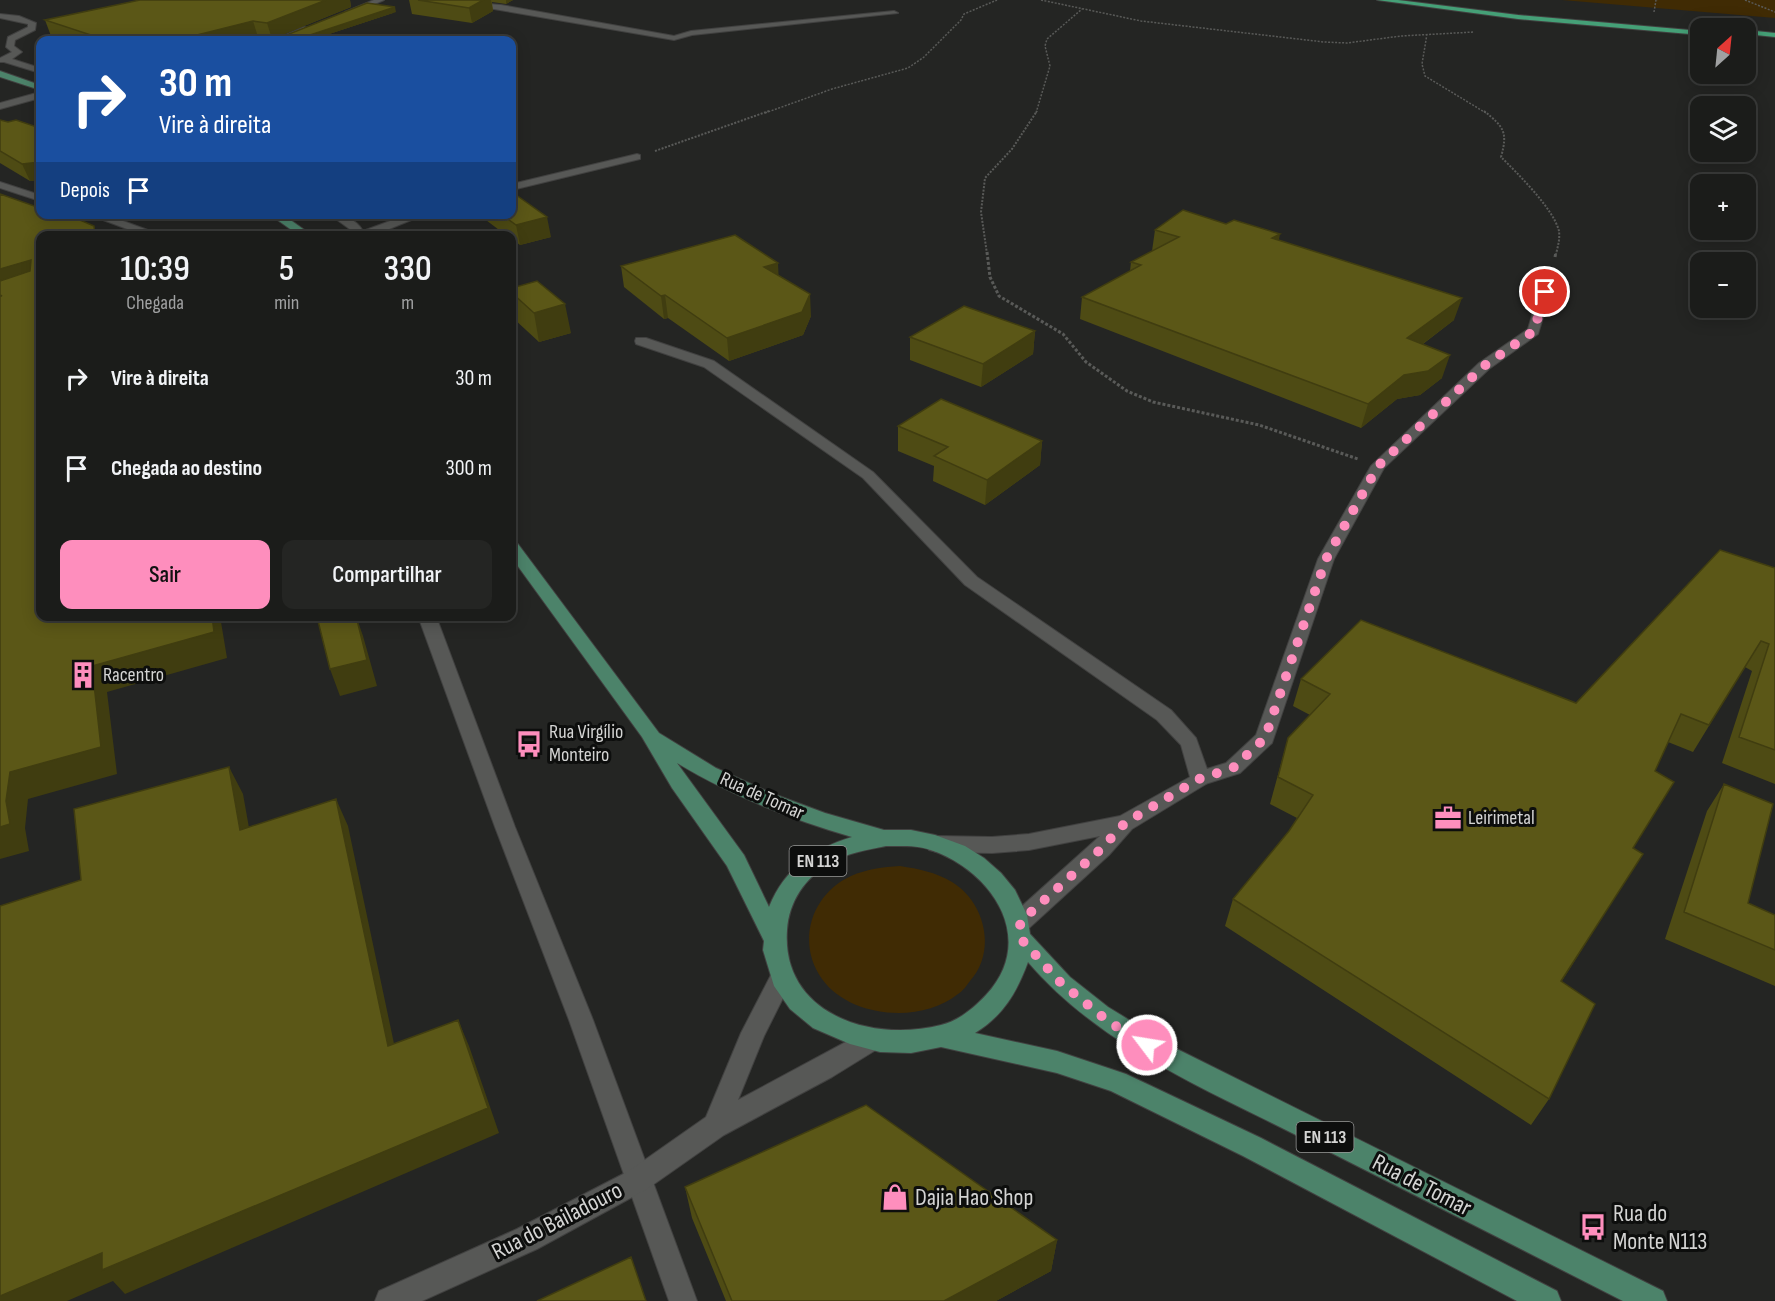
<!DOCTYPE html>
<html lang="pt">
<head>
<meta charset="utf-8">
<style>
	body { margin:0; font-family:"Sofia Sans Condensed",sans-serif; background:#242523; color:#f1f3f6; height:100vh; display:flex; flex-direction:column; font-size:22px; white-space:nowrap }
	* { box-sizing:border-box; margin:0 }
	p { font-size:20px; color:#a0a1a2 }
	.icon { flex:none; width:33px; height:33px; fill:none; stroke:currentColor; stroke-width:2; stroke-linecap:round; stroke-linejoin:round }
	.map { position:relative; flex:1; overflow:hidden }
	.panel { position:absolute; left:36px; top:231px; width:480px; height:390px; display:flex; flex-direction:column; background:#1b1c1a; border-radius:12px; box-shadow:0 3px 15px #0003,0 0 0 2px #393a39 }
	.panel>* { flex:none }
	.guide { position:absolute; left:36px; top:36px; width:480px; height:183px; border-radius:12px; box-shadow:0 3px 15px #0003,0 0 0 2px #393a39; background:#1a4fa0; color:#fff; overflow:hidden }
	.needle { width:39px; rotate:27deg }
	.tools { position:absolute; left:1690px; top:18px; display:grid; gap:12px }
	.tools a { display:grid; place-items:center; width:66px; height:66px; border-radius:12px; background:#1b1c1a; box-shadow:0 3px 15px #0003,0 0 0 2px #393a39; font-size:30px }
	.pin { position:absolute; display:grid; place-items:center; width:51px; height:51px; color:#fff; margin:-26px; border:3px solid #fff; border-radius:50%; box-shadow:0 2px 6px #0007 }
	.me { position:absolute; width:66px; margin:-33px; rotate:301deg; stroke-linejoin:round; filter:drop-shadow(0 0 4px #0008) }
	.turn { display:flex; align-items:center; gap:21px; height:126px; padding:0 24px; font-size:27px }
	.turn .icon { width:78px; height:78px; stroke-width:2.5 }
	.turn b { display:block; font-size:42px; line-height:51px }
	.then { display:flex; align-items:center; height:57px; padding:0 24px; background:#0003; gap:12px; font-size:22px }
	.eta { display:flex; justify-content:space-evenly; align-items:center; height:102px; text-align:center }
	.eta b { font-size:36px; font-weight:600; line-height:42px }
	.button { display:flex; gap:12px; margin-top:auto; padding:12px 24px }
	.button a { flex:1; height:69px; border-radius:12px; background:#fe8ebd; color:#111; font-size:24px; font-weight:600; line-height:69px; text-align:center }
	.button a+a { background:#242523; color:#f1f3f6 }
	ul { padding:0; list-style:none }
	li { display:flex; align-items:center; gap:18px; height:90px; padding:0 24px }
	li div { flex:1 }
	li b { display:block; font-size:22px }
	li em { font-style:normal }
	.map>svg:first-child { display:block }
	.green { fill:#402b04 }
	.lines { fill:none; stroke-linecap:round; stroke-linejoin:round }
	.lane-casing { stroke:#414140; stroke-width:2 }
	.street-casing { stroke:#414140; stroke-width:2 }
	.secondary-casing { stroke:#414140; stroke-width:2 }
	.primary-casing { stroke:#414140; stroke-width:2 }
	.highway-casing { stroke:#414140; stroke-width:2 }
	.path-far2 { stroke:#595a58; stroke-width:1.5; stroke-dasharray:2 1.5; stroke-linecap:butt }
	.path-far1 { stroke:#595a58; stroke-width:2; stroke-dasharray:2 1.5; stroke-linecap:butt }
	.path { stroke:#595a58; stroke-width:3; stroke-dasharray:3 2; stroke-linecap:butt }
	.lane { fill:#575856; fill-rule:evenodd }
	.street { fill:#575856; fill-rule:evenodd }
	.secondary { fill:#575856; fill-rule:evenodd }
	.primary { fill:#4c836a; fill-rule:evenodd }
	.highway { fill:#45a077; fill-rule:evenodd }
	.wall { fill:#4e4b14 }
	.shaded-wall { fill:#403d10 }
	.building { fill:#5b5717; stroke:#403d10; stroke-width:1.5 }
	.route { stroke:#fe8ebd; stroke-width:10; stroke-dasharray:0 18 }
	.labels { text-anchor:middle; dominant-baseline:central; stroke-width:6; stroke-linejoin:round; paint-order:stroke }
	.shield { fill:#0d0e0d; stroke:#989998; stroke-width:1.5 }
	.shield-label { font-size:18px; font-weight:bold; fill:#d4d4d3 }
	.poi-label { font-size:20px; fill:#d4d4d3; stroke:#0d0e0d; text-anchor:start }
	.street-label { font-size:20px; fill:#d4d4d3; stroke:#0d0e0d }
	.near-street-label { font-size:24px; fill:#d4d4d3; stroke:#0d0e0d }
	.near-poi-label { font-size:24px; fill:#d4d4d3; stroke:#0d0e0d; text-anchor:start }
</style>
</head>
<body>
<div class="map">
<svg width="1775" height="1301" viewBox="0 0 1775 1301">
	<rect width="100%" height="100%" fill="#242523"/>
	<path class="green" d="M1562,0H1775V18Z
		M900,866C919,869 935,872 952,882C985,902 997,951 970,981C967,985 963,991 958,994C921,1024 850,1018 822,979C796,943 811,894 851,876C867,869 883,867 900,866Z"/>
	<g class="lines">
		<defs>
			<path id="lane" d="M441,0L501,5L674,36L691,31L894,11L898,13L692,35L674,40Z
				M637,154L640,155V159L512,190V184Z
				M329,214C342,214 356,219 363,231L409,214H426L372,236H354L351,230Z
				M1551,268L1557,272L1538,334L1489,369L1384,468L1334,559L1272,743L1240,773L1199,786L1192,784L1181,745L1157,720L965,585L863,478L704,367L636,344L635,341L636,338H646L714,361L873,472L977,577L1171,710L1196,738L1207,769L1226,763L1256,735L1318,559L1371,466L1479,363L1528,329L1545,272Z"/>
			<path id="street" d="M374,0H384L352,14L345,12Z
				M0,14L19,16L36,23L35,30L15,40L14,46L22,52L12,59L40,68V73L4,62H0V58L12,52L6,47L8,37L28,27V24L0,18Z
				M304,27L311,29L284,40H274Z
				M40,92V98L0,109V103Z
				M0,182L40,195V201L0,188Z
				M87,214H104L164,236H146Z
				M418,616H436L515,827L593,1020L697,1301H669L569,1020L495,827Z
				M1199,772L1206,774L1209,779L1206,784L1132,829L1109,855L1028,929L1020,931L1012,929L1009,922L1012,915L1100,836L1029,850L992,853L937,852L929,850L926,844L929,838L937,836L992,837L1029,834L1120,816Z"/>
			<path id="secondary" d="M781,968L789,971L793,978L764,1036L738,1100L870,1029L879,1032L882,1040L879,1048L832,1077L724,1135L647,1189L537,1249L422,1301H375L379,1291L517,1229L629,1171L706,1117L741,1033L773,971Z"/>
			<path id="primary" d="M0,71L40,85V90L0,77Z
				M269,214H282L313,236H300Z
				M512,542L518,544L659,733L716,768L771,793L825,813L884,830H911L935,835L965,846L984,858L1001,873L1015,890L1027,915L1030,934L1070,977L1108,1007L1175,1048L1663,1291L1667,1301H1623C1517,1247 1411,1193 1306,1140C1208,1090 1101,1047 1028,962C1017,992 1003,1016 975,1033L1057,1051L1126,1074L1261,1138L1557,1291L1561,1301H1517L1243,1156L1111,1091L1057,1073L941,1047L911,1053L880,1052L850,1044L813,1028L790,1009L774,986L763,950L764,941L727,866L672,788L642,737L512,558ZM677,763C732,796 790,819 852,837C813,849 785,868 769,907L744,855ZM886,846C901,846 917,845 931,850C992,871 1038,939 986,995C974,1008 958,1021 941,1025C871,1043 781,1014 787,930C789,901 805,878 830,863C847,853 867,850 886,846Z"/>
			<path id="highway" d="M1377,0H1398L1518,15L1701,31V35L1518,19Z
				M1746,30L1775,33V37L1746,34Z"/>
		</defs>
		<use href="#lane" class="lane-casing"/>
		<use href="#street" class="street-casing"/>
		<use href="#secondary" class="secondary-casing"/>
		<use href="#primary" class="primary-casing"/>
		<use href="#highway" class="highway-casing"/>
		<path class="path-far2" d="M1041,0L1141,21L1324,42L1347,43L1401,36L1474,32
			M1745,0L1775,12
			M1654,12L1656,0H1658
			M1427,34L1422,64L1425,76L1486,113
			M765,113L832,89L908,68L924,57L961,20L964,14L997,0
			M1036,113L1050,66L1045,46L1047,39L1082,9"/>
		<path class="path-far1" d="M1484,111C1504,127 1508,132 1501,157C1518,174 1553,208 1559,231C1560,239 1558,246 1556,254
			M655,151L769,111
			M987,254L981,212L985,178L1012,149L1037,111"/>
		<path class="path" d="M987,252L990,277L999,296L1063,334L1086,362L1127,391L1153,402L1259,425L1358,459
			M1555,257L1556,252"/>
		<use href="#lane" class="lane"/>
		<use href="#street" class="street"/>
		<use href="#secondary" class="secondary"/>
		<use href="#primary" class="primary"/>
		<use href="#highway" class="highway"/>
	</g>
	<path class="wall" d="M140,0H350L351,7L272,39L258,37L244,40H64L51,36L45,20Z
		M409,0H513L506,4L492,2L493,11L472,23L412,14Z
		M396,12L311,40H286L284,36Z
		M0,120L40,128V180L30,181L0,163Z
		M478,214H512L551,237L520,245L512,239V236H507Z
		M1155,230L1279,240L1454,320L1423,344L1442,378L1420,395L1397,399L1361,428L1080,319L1082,297L1130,271L1131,262L1152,251Z
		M778,263V275L811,316L803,335L729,361L668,318L664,319L624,287L621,266Z
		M512,288L571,333L539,342L513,318L512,313Z
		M1035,331L1033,354L981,387L910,360V337Z
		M898,426L1042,441L1040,465L985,505L933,481L934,466L898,451Z
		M1775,568V784L1722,763L1752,671L1745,667L1693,752L1668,742L1655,771L1634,848L1626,880L1561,982L1549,1099L1531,1125L1225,926L1233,899L1289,831L1297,818L1270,804L1288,738L1310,715L1293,706L1301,679L1576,703Z
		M1724,784L1748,903L1775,915V986L1665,939L1707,811Z
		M685,1187L1057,1240L1051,1271L996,1301H726L692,1218Z"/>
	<path class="shaded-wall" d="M326,0H350L351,7L272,39L267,23Z
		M483,0H491L493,11L472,23L469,8Z
		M506,0H513L506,4Z
		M395,7L396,12L311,40H299L298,39Z
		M253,21L258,37L244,40H177Z
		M40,162V180L30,181L22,164Z
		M547,217L551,237L520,245L516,225Z
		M1280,234L1276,255L1272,238Z
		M31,260L40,279L0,295V269Z
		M778,263L779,285L764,267Z
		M810,294L811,316L803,335L729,361L727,338Z
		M665,295L668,318L664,319L661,296Z
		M1462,298L1454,320L1400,361L1407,338Z
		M565,304L571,333L539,342L534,313Z
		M1035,331L1033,354L981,387L983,364Z
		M1450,355L1442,378L1420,395L1397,399L1361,428L1368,404L1404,375Z
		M1042,441L1040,465L985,505L987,480Z
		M212,616H220L227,658L107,692L117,774L28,799L25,828L29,851L0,859V827L6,801L10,772L92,666Z
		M356,616L363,636L377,686L340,696L330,669Z
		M229,767L243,794L254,856L240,830Z
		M336,799L348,826L400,1072L388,1046Z
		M1643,854L1626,880L1545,1008L1561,981Z
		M458,1020L469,1046L499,1133L125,1294L113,1281L67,1301H0V1296Z
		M1057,1240L1051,1271L996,1301H944Z"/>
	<path class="building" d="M140,0H326L267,23L253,21L177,40H104H106L45,20Z
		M418,0H483L469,8Z
		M367,3L395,7L298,39L284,36Z
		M0,120L8,122L16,120L40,128V162L22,164L0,151Z
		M512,192L547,217L516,225L501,214H512Z
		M0,194L40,208V214H66L94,226L95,236H40V616H212L214,632L92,666L101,747L10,772L6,801L10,824L0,827V296H2L0,295V281L30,271L31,260L0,269Z
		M1183,210L1226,224L1234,220L1280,234L1272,238L1462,298L1407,338L1450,355L1428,371L1404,375L1368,404L1082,297L1141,265L1131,262L1179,237L1155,230Z
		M735,235L778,263L764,267L810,294L802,312L727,338L665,295L661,296L621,266Z
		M537,281L565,304L534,313L512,293V288Z
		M964,306L1035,331L983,364L910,337Z
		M941,399L1042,441L987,480L934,456L948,447L898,426Z
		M1720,550L1775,568V750L1739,737L1769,644L1761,641L1709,725L1681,714L1655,771L1674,782L1633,848L1643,854L1561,981L1595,1004L1549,1099L1233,899L1289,831L1313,795L1278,777L1288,738L1330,694L1301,679L1361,620L1576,703Z
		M321,616H356L367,660L330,669L317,617Z
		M229,767L240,830L336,799L388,1046L458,1020L488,1108L102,1270V1253L0,1296V906L81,880L74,809Z
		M1724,784L1773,804L1748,903L1775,915V950L1684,912Z
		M866,1105L1057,1240L944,1301H732L685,1187Z
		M631,1257L646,1301H537Z"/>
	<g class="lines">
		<path class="route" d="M1147,1045L1109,1022L1061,983L1021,939L1020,922L1101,849L1125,823L1199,779L1233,768L1265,738L1326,559L1378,466L1484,366L1534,331L1545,292"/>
	</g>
	<defs>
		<symbol id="building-bare" viewBox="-9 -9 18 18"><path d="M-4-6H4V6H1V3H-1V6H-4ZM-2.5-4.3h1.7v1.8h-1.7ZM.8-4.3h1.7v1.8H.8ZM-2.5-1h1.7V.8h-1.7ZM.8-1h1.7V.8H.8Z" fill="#fe8ebd" stroke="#0d0e0d" stroke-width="2.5" paint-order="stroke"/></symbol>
		<symbol id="bus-bare" viewBox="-9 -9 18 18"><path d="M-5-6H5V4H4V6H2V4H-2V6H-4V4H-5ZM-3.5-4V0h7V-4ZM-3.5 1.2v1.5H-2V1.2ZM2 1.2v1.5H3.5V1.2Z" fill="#fe8ebd" stroke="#0d0e0d" stroke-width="2.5" paint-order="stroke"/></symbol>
		<symbol id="office-bare" viewBox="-9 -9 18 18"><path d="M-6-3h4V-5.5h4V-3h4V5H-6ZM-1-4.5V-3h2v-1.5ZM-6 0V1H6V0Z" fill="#fe8ebd" stroke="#0d0e0d" stroke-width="2.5" paint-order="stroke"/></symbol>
		<symbol id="shop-bare" viewBox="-9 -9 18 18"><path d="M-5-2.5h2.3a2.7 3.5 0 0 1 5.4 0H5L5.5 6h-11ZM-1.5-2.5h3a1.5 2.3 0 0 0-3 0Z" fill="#fe8ebd" stroke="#0d0e0d" stroke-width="2.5" paint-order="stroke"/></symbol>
	</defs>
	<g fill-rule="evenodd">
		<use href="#building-bare" x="64" y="656" width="38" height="38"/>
		<use href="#bus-bare" x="510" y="725" width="38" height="38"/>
		<use href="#office-bare" x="1429" y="799" width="38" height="38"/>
		<use href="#shop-bare" x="876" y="1178" width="38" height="38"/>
		<use href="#bus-bare" x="1574" y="1208" width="38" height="38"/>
	</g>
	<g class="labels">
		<g class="shield">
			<rect x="789.5" y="846" width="57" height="30" rx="4.5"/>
			<rect x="1296.5" y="1122" width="57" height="30" rx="4.5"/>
		</g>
		<g class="shield-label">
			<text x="818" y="861">EN 113</text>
			<text x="1325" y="1137">EN 113</text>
		</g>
		<g class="poi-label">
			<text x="103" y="675">Racentro</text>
			<text x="549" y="732">Rua Virgílio<tspan x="549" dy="23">Monteiro</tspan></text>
			<text x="1468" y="818">Leirimetal</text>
		</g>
		<g class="street-label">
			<text transform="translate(762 796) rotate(24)">Rua de Tomar</text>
		</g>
		<g class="near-street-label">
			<text transform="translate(1422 1185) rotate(27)">Rua de Tomar</text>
			<text transform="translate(557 1221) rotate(-27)">Rua do Bailadouro</text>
		</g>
		<g class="near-poi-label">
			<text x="915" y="1197">Dajia Hao Shop</text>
			<text x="1613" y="1213">Rua do<tspan x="1613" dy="28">Monte N113</tspan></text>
		</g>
	</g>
</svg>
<div class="tools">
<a><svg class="needle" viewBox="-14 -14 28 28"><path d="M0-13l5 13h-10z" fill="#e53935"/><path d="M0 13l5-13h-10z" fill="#a0a1a2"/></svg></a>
<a><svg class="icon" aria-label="layers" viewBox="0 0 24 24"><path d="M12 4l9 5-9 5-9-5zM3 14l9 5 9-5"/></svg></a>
<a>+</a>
<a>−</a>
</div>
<div class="pin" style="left:1545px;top:292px;background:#d93025"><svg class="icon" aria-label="arrive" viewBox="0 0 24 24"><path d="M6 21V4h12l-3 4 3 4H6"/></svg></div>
<svg class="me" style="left:1147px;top:1045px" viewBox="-20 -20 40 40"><circle r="17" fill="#fe8ebd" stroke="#fff" stroke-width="3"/><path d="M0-11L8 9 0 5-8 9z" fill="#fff"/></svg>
<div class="guide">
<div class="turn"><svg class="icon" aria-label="right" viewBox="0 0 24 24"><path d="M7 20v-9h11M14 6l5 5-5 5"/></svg><div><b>30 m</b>Vire à direita</div></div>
<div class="then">Depois<svg class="icon" aria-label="arrive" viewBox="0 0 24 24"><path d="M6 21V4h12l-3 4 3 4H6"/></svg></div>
</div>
<section class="panel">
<div class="eta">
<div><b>10:39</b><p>Chegada</p></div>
<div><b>5</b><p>min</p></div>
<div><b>330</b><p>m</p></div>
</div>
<ul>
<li><svg class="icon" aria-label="right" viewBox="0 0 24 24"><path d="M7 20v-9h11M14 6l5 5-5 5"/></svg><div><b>Vire à direita</b></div><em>30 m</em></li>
<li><svg class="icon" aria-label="arrive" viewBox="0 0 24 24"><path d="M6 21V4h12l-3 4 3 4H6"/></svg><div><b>Chegada ao destino</b></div><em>300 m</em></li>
</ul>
<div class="button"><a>Sair</a><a>Compartilhar</a></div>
</section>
</div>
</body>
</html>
